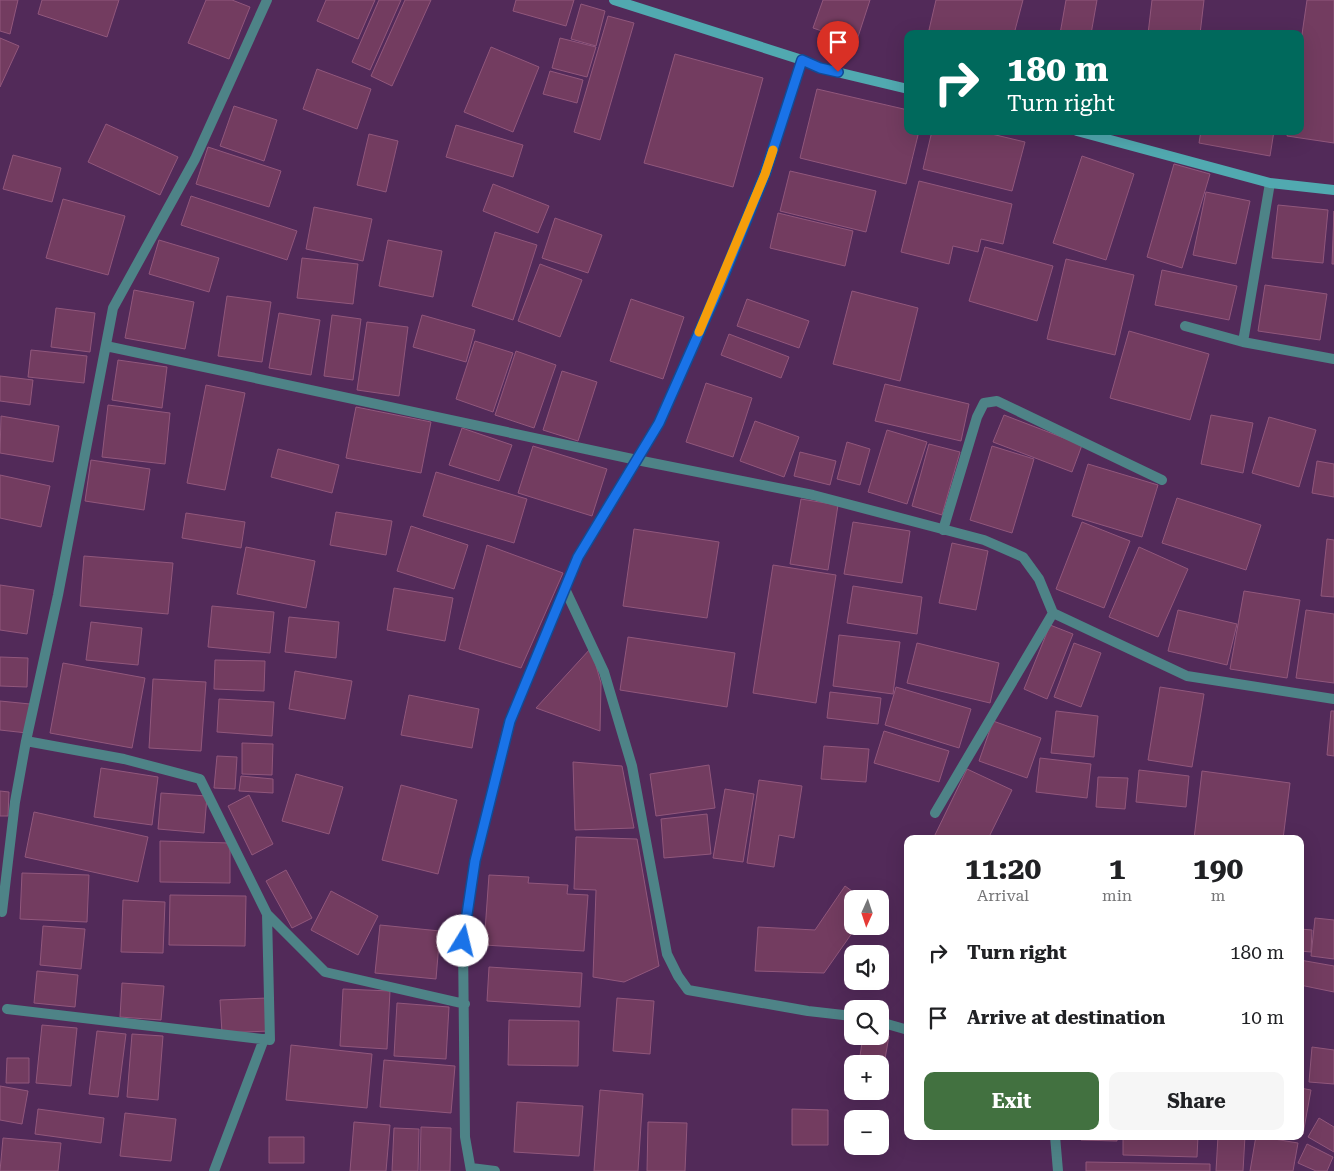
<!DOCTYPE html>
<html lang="en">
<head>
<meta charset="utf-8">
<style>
	body { margin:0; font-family:"Roboto Serif",serif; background:#f6f6f6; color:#202124; height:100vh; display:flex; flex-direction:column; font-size:19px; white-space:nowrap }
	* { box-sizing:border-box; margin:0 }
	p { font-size:16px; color:#757577 }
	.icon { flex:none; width:28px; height:28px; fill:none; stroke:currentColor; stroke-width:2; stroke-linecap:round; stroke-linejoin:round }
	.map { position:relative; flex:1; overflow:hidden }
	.sheet { position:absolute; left:904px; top:835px; width:400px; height:305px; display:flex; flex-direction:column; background:#fff; border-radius:10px; box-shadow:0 5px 20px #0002 }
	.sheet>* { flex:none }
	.banner { position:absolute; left:904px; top:30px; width:400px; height:105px; border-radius:10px; box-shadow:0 5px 20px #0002; background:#00695c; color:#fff; overflow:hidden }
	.needle { width:32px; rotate:183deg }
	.tools { position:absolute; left:844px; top:890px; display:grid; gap:10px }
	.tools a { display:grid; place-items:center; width:45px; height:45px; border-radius:10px; background:#fff; box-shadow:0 5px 20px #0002; font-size:25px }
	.pin { position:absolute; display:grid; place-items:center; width:42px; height:42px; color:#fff; margin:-51px -21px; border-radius:50% 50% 50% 0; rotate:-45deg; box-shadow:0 0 5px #0007 }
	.pin .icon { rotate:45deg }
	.me { position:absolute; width:55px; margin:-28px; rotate:9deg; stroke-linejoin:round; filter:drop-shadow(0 0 4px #0008) }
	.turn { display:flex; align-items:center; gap:18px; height:105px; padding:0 20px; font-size:22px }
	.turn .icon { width:65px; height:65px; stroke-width:2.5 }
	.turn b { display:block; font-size:35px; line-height:42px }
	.eta { display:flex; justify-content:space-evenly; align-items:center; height:85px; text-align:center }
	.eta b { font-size:30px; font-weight:700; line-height:35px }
	.cta { display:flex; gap:10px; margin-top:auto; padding:10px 20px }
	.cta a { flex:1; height:58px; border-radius:10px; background:#427140; color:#fff; font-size:20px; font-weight:700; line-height:58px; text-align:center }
	.cta a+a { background:#f6f6f6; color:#202124 }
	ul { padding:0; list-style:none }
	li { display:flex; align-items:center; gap:15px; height:65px; padding:0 20px }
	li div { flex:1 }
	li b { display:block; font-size:19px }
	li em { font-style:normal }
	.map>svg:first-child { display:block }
	.building { fill:#733c60; stroke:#91577c }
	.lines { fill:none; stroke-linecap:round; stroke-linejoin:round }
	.street { stroke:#4e8387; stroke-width:10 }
	.secondary { stroke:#51a9b0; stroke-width:10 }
	.route-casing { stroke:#114b97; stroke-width:12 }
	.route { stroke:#1a73e8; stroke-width:9 }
	.slow { stroke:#f59e0b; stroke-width:9 }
</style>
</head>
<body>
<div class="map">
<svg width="1334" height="1171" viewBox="0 0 1334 1171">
	<rect width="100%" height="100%" fill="#522a59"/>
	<path class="building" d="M0,0H18L10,34L0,31Z
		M42,0H119L107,37L38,14Z
		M206,0H232L250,7L229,59L188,43Z
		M326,0H375L358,39L317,21Z
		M379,0H401L370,70L352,62Z
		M405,0H431L392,86L371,76Z
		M516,0H574L566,26L513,11Z
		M823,0H870L856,43L813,28Z
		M936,0H1023L1014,34H941L929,30Z
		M1066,0H1097L1091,34H1060Z
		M1152,0H1204L1200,34H1148Z
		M1307,0H1334V143L1287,136L1288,131H1300V48Z
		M581,4L605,11L596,46L571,39Z
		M608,16L634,23L600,140L574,132Z
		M0,38L19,46L0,87Z
		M560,38L596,47L587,77L552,68Z
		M491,47L539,67L513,132L464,112Z
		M675,54L763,78L733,187L644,163Z
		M317,69L371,89L357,129L303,109Z
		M550,71L583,80L577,103L543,94Z
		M817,89L908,110V131H919L906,184L800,158Z
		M234,106L277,120L264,161L220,146Z
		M106,124L178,157L160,195L88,162Z
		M456,125L523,145L513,177L446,157Z
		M932,131H979L1025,142L1012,191L923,169Z
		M1201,131H1274L1270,156L1199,143Z
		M369,134L398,141L386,192L357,185Z
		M208,147L281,171L269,207L196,184Z
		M13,155L61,168L52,202L3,189Z
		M1082,156L1134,174L1106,260L1053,243Z
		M1174,164L1210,174L1182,268L1147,257Z
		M790,171L876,191L866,232L780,211Z
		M919,181L1012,204L1003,244L981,239L978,252L953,246L949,264L901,252Z
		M493,184L549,206L538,233L483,211Z
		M1206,192L1250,201L1236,264L1193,255Z
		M191,196L297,231L287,260L181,225Z
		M63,199L125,216L108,275L46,258Z
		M1278,205L1328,210L1323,263L1272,258Z
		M314,207L372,219L363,261L306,249Z
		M1334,211V264H1332Z
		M778,213L853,231L845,266L770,248Z
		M555,218L602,235L588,273L542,258Z
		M495,232L537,245L513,320L472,306Z
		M159,240L219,258L209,292L149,274Z
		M388,240L442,251L433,297L379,286Z
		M985,247L1053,266L1037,321L969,301Z
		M302,258L358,264L353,304L297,298Z
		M1066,259L1134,275L1115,355L1047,339Z
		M540,264L582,280L560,337L518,321Z
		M1162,270L1237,286L1229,320L1155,305Z
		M1265,285L1327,294L1320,340L1258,331Z
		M134,290L194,302L185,349L125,338Z
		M852,291L918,308L900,381L833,364Z
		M227,296L271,302L262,362L218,356Z
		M631,299L684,317L663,379L610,361Z
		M747,299L809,321L799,348L737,326Z
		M56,308L95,313L90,352L51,347Z
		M279,313L320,320L311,375L269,368Z
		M332,315L361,319L353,380L324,376Z
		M422,315L475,330L466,362L413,347Z
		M367,322L408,327L399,396L357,390Z
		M1129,331L1209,354L1190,420L1110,398Z
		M729,334L789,357L781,378L721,355Z
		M475,341L513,353L493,412L456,399Z
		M31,350L87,356L84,383L28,377Z
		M516,351L556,365L534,428L495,415Z
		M118,360L167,367L162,408L112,400Z
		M562,371L597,382L578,441L543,430Z
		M0,376L33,380L30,405L0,401Z
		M706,383L752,398L733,457L686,442Z
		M885,384L969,404L961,441L875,421Z
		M206,385L245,393L225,490L187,483Z
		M108,405L170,413L165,464L102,457Z
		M356,407L431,422L421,473L346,458Z
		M1004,415L1082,445L1072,472L993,442Z
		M1211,415L1253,423L1243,473L1201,464Z
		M1,416L59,426L53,462L0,453Z
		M1269,417L1316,430L1299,487L1252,473Z
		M755,421L799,437L784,477L740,461Z
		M462,428L512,445L499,481L449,465Z
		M887,430L927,442L907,504L868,492Z
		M847,442L870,449L860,485L837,479Z
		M929,444L960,452L942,515L912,506Z
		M533,446L607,469L592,516L518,493Z
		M992,446L1034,459L1012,533L970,520Z
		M278,449L339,465L332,493L271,477Z
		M800,452L836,461L830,485L794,476Z
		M91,460L150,469L144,510L85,501Z
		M1317,461L1334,464V497L1312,493Z
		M1088,464L1158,485L1142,537L1072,516Z
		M436,472L527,499L514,543L423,516Z
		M0,475L50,486L41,527L0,518Z
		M1177,498L1261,525L1246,570L1162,543Z
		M801,499L838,505L828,570L790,564Z
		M336,512L392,521L386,555L330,545Z
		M186,513L245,522L241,548L182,538Z
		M853,522L910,531L902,583L844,574Z
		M1082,522L1130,541L1104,608L1056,589Z
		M411,526L468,545L454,589L397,571Z
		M634,529L719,542L707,618L623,606Z
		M1327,539L1334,540V597L1321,596Z
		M952,543L988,551L976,610L939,603Z
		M487,545L563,573L521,668L459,649Z
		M246,547L315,561L306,608L237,594Z
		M1139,547L1188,569L1158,637L1109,617Z
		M84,556L173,563L168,614L80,606Z
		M773,565L836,575L816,703L753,693Z
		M0,585L34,590L27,634L0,630Z
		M853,586L922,597L917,634L847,623Z
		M394,588L453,598L445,641L387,630Z
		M1244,591L1300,600L1287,678L1230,669Z
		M212,606L274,612L270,653L208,647Z
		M1178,610L1237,624L1227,665L1168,651Z
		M1306,610L1334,614V683L1296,678Z
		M289,617L339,622L336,658L285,652Z
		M91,622L142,628L138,665L86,660Z
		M1050,625L1073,634L1047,699L1024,689Z
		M839,635L900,642L893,694L833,686Z
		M628,637L735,653L727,707L620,690Z
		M917,643L999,663L990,703L907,683Z
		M1074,643L1101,653L1081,707L1054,697Z
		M591,648L601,683L600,731L536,708Z
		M0,657L28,658L27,687L0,686Z
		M215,660L265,661L264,691L214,689Z
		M63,663L145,678L132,748L50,733Z
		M295,671L352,681L345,719L289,709Z
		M153,679L206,682L201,751L149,748Z
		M896,687L971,709L959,748L885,725Z
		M1160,687L1204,694L1192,767L1148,760Z
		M830,692L881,698L878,724L827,718Z
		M409,695L479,709L472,748L401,735Z
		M219,699L274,702L272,736L217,732Z
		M0,701L30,704L27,733L0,730Z
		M1056,711L1098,716L1094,757L1051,753Z
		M1331,711H1334V756L1327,755Z
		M993,721L1041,738L1027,778L979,761Z
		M884,731L949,751L939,782L874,763Z
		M242,743L273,744L272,775L242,774Z
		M824,746L869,749L866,782L821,779Z
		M217,756L237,757L235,789L214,788Z
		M1040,758L1091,764L1087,798L1036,792Z
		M573,762L622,766L634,828L575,830Z
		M709,765L715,808L656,816L650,774Z
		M101,768L158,777L152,825L94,817Z
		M967,769L1012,790L988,839H933Z
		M1139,770L1189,776L1186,807L1136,802Z
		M1202,771L1290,783L1283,839H1194Z
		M296,774L343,787L329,834L282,821Z
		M241,776L273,779V793L239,791Z
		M1098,777L1128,778L1125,809L1096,807Z
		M759,780L802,786L794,838L779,835L774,867L747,863Z
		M401,785L457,800L438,874L382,860Z
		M725,789L754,794L743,862L713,858Z
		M0,791L9,792L8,816H0Z
		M161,793L207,796L204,833L158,829Z
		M249,795L273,844L252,855L228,806Z
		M34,812L148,837L138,882L25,857Z
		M707,814L711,854L664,858L661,819Z
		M576,837L637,839L659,966L624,982L593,977L596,890L574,889Z
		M160,841L230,843V883L160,882Z
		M286,870L312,918L292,928L266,881Z
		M22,873L89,875L87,922L20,919Z
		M489,875L529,877L528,883L568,885L567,894L588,895L584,951L484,945Z
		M845,886L863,899H852V926H857L824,973L755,971L758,927L815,930Z
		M331,891L378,916L358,955L311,930Z
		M170,895L246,896L245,946L169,945Z
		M123,900L165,902L163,953L121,952Z
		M1315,918L1334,920V959L1311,956Z
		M380,925L440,931L436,979L375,973Z
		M43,926L85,929L81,969L40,965Z
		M1300,929L1312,930L1311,952L1300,951Z
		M1300,960L1334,966V992L1300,985Z
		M489,967L582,973L580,1007L487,1001Z
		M37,971L78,975L75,1007L34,1003Z
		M122,983L164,986L161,1020L120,1017Z
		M343,989L390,991L387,1049L340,1046Z
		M267,998L269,1031L222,1033L220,1000Z
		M617,998L654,1001L650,1054L613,1051Z
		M397,1003L449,1007L446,1059L394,1056Z
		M509,1020L579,1021L578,1066L508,1065Z
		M42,1025L77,1028L71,1086L36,1083Z
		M97,1031L126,1034L118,1097L89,1094Z
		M132,1034L163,1036L158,1100L127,1097Z
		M880,1035L889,1036L885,1059L860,1056L863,1036H880Z
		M291,1045L372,1054L367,1108L286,1100Z
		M1312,1047L1334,1050V1084L1309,1082Z
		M7,1058H29V1083H6Z
		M384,1060L455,1066L451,1113L380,1107Z
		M0,1086L28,1091L22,1124L0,1120Z
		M1300,1088L1311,1090L1303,1134H1300Z
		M600,1090L643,1094L638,1171H594Z
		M517,1102L583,1106L579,1156L514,1152Z
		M38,1109L104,1118L101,1143L35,1134Z
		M792,1109L828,1110V1145H792Z
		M125,1113L176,1119L171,1161L120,1156Z
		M1319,1118L1334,1127V1152L1308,1137Z
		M354,1122L390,1125L386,1171H350Z
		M648,1122L687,1123L685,1171H647Z
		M421,1127L451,1128L450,1171H420Z
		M394,1128L419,1129L418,1171H392Z
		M1081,1136H1117V1141L1081,1140Z
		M1123,1136H1198L1197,1157L1123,1155Z
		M1218,1136H1245L1243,1171H1216Z
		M1256,1136L1298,1143L1293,1171H1250Z
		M269,1137H304V1163H269Z
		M3,1138L61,1143L58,1171H0Z
		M1307,1144L1333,1157L1327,1171H1316L1298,1163Z
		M1086,1162L1210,1164V1171H1086Z"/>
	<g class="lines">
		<path class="street" d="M267,0L195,159L113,308L58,595L26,741L124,759L200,779L267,914L325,972L465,1004
			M1270,183L1243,342L1334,359
			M1185,326L1243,342
			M106,346L637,460L813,495L984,540L1023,557L1039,579L1053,613L1187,676L1334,699
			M943,530L977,417L984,403L997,401L1162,480
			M565,589L604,672L632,766L667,954L678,976L688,990L808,1011L852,1016
			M935,813L1053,613
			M2,912L15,802L26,741
			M7,1009L270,1040L267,914
			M880,1022L908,1030
			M1055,1136L1058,1171
			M471,1168L495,1171
			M214,1171L264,1039
			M471,1171L465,1137L463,941L475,861L510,721L578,557L659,423L718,290L765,174L802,60"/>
		<path class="secondary" d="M614,0L802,60L820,68L908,89
			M1077,131L1270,183L1334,190"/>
	</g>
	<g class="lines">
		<defs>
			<path id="route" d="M463,941L475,861L510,721L578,557L659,423L718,290L765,174L802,60L820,68L838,72"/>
		</defs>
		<use href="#route" class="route-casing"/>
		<use href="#route" class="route"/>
		<path class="slow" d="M699,332L765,174L773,150"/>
	</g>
</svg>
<div class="tools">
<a><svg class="needle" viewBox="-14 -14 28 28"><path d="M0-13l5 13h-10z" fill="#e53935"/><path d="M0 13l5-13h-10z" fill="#757577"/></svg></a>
<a><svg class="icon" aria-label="sound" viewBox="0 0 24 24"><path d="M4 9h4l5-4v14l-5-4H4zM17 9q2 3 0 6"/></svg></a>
<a><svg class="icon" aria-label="search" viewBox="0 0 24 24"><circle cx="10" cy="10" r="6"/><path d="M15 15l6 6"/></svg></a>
<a>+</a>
<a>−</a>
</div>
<div class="pin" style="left:838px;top:72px;background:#d93025"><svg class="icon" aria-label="arrive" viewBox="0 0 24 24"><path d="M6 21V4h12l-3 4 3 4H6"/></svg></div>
<svg class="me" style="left:463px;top:941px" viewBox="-20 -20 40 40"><circle r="19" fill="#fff"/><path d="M0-13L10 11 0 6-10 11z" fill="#1a73e8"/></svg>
<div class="banner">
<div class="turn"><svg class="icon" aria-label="right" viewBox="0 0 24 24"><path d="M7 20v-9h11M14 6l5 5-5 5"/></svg><div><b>180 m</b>Turn right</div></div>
</div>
<section class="sheet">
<div class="eta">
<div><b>11:20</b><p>Arrival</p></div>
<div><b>1</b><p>min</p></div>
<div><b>190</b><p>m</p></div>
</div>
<ul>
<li><svg class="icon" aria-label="right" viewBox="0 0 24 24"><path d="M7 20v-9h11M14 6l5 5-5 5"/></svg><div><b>Turn right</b></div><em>180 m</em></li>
<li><svg class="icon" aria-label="arrive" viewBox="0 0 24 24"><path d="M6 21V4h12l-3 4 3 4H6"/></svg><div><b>Arrive at destination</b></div><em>10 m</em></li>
</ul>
<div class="cta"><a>Exit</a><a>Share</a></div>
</section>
</div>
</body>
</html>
